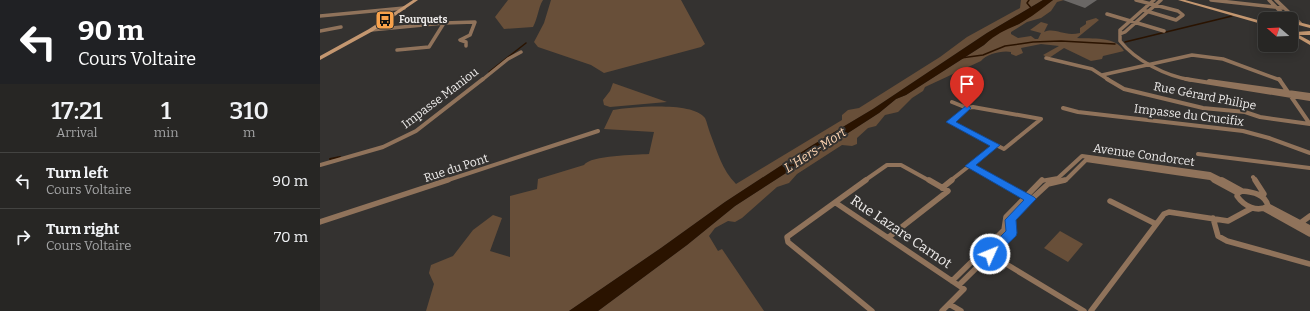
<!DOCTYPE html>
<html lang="en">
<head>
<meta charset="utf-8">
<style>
	body { margin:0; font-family:Bitter,serif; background:#333231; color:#f1f3f6; height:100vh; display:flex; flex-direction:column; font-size:15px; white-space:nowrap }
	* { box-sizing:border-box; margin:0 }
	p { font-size:13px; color:#a4a5a6 }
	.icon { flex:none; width:22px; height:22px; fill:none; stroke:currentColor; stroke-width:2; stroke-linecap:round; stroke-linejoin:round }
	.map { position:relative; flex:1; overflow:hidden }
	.panel { display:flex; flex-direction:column; background:#272624; width:320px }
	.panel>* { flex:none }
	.banner { background:#202124; color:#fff; overflow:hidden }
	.needle { width:26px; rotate:289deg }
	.controls { position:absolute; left:938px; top:12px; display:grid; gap:8px }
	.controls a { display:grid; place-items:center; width:40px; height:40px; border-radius:6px; background:#272624; box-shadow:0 2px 10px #0003,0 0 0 1px #434341; font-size:20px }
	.pin { position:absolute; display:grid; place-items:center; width:34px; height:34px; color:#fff; margin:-41px -17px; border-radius:50% 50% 50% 0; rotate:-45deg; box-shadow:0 0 4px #0007 }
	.pin .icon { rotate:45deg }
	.me { position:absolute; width:44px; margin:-22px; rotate:46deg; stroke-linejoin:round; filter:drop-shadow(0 0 3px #0008) }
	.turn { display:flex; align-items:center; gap:14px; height:84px; padding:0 12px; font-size:18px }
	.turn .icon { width:52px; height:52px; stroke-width:2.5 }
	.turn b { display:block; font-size:28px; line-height:34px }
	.eta { display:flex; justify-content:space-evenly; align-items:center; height:68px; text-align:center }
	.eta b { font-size:24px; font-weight:600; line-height:28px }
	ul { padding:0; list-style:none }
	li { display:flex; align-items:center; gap:12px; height:56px; padding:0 12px; border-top:1px solid #434341 }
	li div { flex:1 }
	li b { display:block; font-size:15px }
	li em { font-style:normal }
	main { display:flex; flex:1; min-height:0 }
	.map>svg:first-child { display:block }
	.green { fill:#684f39 }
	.water { fill:#2a1300 }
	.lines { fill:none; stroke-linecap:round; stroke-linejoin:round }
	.stream-far1 { stroke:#2a1300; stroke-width:1.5 }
	.stream { stroke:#2a1300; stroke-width:2 }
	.building { fill:#6a6765 }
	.street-far2 { stroke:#90735b; stroke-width:3.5 }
	.street-far1 { stroke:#90735b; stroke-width:4 }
	.street { stroke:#90735b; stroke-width:5.5 }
	.secondary { fill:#c49770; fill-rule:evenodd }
	.route { fill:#1a73e8; stroke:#114b97 }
	.labels { text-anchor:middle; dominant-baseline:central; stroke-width:4; stroke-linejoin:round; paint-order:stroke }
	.far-poi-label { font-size:10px; font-weight:bold; fill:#edebea; stroke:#343230; text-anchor:start }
	.street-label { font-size:12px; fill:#edebea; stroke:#343230 }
	.water-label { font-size:13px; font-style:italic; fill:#fcd3b0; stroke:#343230 }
	.near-street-label { font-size:14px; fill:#edebea; stroke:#343230 }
</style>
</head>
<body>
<main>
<section class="panel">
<div class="banner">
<div class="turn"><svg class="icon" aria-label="left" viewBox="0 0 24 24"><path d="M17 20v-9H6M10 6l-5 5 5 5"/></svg><div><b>90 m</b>Cours Voltaire</div></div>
</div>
<div class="eta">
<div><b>17:21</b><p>Arrival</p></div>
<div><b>1</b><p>min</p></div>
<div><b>310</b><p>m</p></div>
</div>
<ul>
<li><svg class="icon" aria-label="left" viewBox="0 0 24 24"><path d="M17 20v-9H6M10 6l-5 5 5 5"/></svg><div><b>Turn left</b><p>Cours Voltaire</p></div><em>90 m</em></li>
<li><svg class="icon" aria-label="right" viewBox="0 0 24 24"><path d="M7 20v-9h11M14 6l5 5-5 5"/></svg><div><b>Turn right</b><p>Cours Voltaire</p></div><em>70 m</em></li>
</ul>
</section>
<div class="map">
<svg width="990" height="311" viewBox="0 0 990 311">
	<rect width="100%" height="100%" fill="#343230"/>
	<path class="green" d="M188,0H223C218,8 218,18 213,27L184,29L175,17Z
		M231,0H361L385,44L381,47L284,73L271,65L218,47L214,42L224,23Z
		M701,0H723L667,33L553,109L491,146L405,202L341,248L249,311H105H106L114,284L109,273L111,265L133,256L153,230L173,215L182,218L170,251L190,257V196L217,189L218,179L264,165C271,155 316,155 329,154L334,132L284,129L293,110C311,107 373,101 385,118C387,122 388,128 390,133C397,151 402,170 416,184L522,120V115L528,110L539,108L620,57L647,37L700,8Z
		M733,0H744L737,2L731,11L721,18L707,22L691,32V34L698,38L711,36L715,39H718L721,33L710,30L721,22L728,24L724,32C736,27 743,37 760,33V28L766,24V21L776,18L779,20L757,38C771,39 796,36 804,51L783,56L782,59L771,61L744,48L729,58L723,55L739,46L721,44L701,48L703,53L696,56L691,54V52C683,50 666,54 661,61L605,87L603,91L592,98L578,112L565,115L556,126L548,128L537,138V144L532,146L522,145L477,174L469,183L457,187L422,218L415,222L408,221L395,228L389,236L398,251L402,249L444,311H278L367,245L415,206L559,113L576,99L586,95L664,45L672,37L688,28L699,24Z
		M293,83L347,102L290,107L284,105L283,100L290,91Z
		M740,231L763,244L748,262L724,248Z"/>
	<path class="water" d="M723,0H733C723,8 710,18 699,24C684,31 677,33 664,45L586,95L576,99L559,113L415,206L367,245L278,311H249L341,248L405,202L491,146L553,109L667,33Z"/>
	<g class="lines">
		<path class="stream-far1" d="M709,0L707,3L712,9
			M805,42L912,16
			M641,58L663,55L685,46L713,42L741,41L795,44
			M169,72L206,43"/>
		<path class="stream" d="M10,159L20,157"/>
	</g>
	<path class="building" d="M743,0H777L765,8Z"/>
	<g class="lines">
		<path class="street-far2" d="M816,0L858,11L863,15L856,20L823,10
			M834,0L800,30V41C816,61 846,76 871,80
			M891,0L963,8
			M949,0L964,15L965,19
			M956,0L980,23
			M787,14L844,31
			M0,16L84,8
			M124,23L155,22L150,35L140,40L146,42V46
			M51,30L124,23L109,47L77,50
			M0,31L21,27
			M800,34L805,32L841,0
			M726,58L772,69L789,80
			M782,75L872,55L903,59L960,80
			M162,80L188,59L201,52"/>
		<path class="street-far1" d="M787,79L804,89L883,108L925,112L940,117L990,124L959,79
			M866,79L990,99
			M889,81L990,95
			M632,102L647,108
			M653,107L721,119L684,149L630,122L647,108Z
			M743,108L758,112L923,131L949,138L990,153
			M878,154L990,168
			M0,165L63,147L96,131L163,79
			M650,166L679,181
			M933,177L936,181
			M125,181L278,131
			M544,181L567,165H581L610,181
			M630,181L676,145
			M721,181L738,178L762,156L890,174L904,181
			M740,181L746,180L766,160L890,178L896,181"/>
		<path class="street" d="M546,180L467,237L468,242L552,311
			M677,180L708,197
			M894,180L918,193
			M902,180L922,191
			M935,180L944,194L942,197
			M622,188L632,180
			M922,191C933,192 945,194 948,206C937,213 924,206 917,196L918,193Z
			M790,201L836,224
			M516,203L644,289L629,304L641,311
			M948,206L990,228
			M945,209L990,234
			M893,218L898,236L907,241L990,264
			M0,222L128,180
			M979,224L990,216
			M569,237L628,191L609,180
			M668,253L764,311
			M632,281L684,230L686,217L722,180
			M639,285L692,233L690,219L728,184L745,180
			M622,311L629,304
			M771,311L844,214L849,212L908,221L932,208"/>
		<path class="secondary" d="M93,0H98L53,31L0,60V56L49,29Z
			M858,0H865L945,22V25Z
			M971,20L990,25V28L971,23Z
			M971,30L975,32L990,31V35H979L990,41V45L971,34Z"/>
	</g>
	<path class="route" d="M647,105L651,108L636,122L680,145L656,165L714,197L716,199L696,220L697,233L696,236L674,257H666L664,254L666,251L686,231L685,220L704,200L645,166L670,146L626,122Z"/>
	<defs>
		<symbol id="bus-square" viewBox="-11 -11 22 22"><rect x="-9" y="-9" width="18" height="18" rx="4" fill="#f8a14a" stroke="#343230"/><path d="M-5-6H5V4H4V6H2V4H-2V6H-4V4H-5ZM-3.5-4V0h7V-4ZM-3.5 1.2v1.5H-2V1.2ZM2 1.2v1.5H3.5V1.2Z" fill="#111"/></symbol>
	</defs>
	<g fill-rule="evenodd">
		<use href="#bus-square" x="54" y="9" width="22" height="22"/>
	</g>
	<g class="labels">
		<g class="far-poi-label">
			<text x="79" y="20">Fourquets</text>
		</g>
		<g class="street-label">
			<text transform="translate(885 96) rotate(11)">Rue Gérard Philipe</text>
			<text transform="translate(120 98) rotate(-37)">Impasse Maniou</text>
			<text transform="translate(869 115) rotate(7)">Impasse du Crucifix</text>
			<text transform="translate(824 155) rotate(8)">Avenue Condorcet</text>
			<text transform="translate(136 168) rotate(-18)">Rue du Pont</text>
		</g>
		<g class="water-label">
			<text transform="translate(495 150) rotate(-33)">L'Hers-Mort</text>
		</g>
		<g class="near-street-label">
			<text transform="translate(581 232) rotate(34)">Rue Lazare Carnot</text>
		</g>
	</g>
</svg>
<div class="controls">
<a><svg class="needle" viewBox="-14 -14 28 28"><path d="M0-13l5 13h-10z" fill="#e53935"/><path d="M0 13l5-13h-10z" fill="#a4a5a6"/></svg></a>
</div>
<div class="pin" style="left:647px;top:108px;background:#d93025"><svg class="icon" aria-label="arrive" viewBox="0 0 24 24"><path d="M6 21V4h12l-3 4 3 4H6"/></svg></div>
<svg class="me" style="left:670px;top:254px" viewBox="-20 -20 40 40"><circle r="17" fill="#1a73e8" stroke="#fff" stroke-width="3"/><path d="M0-11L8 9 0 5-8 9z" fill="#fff"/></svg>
</div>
</main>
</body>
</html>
